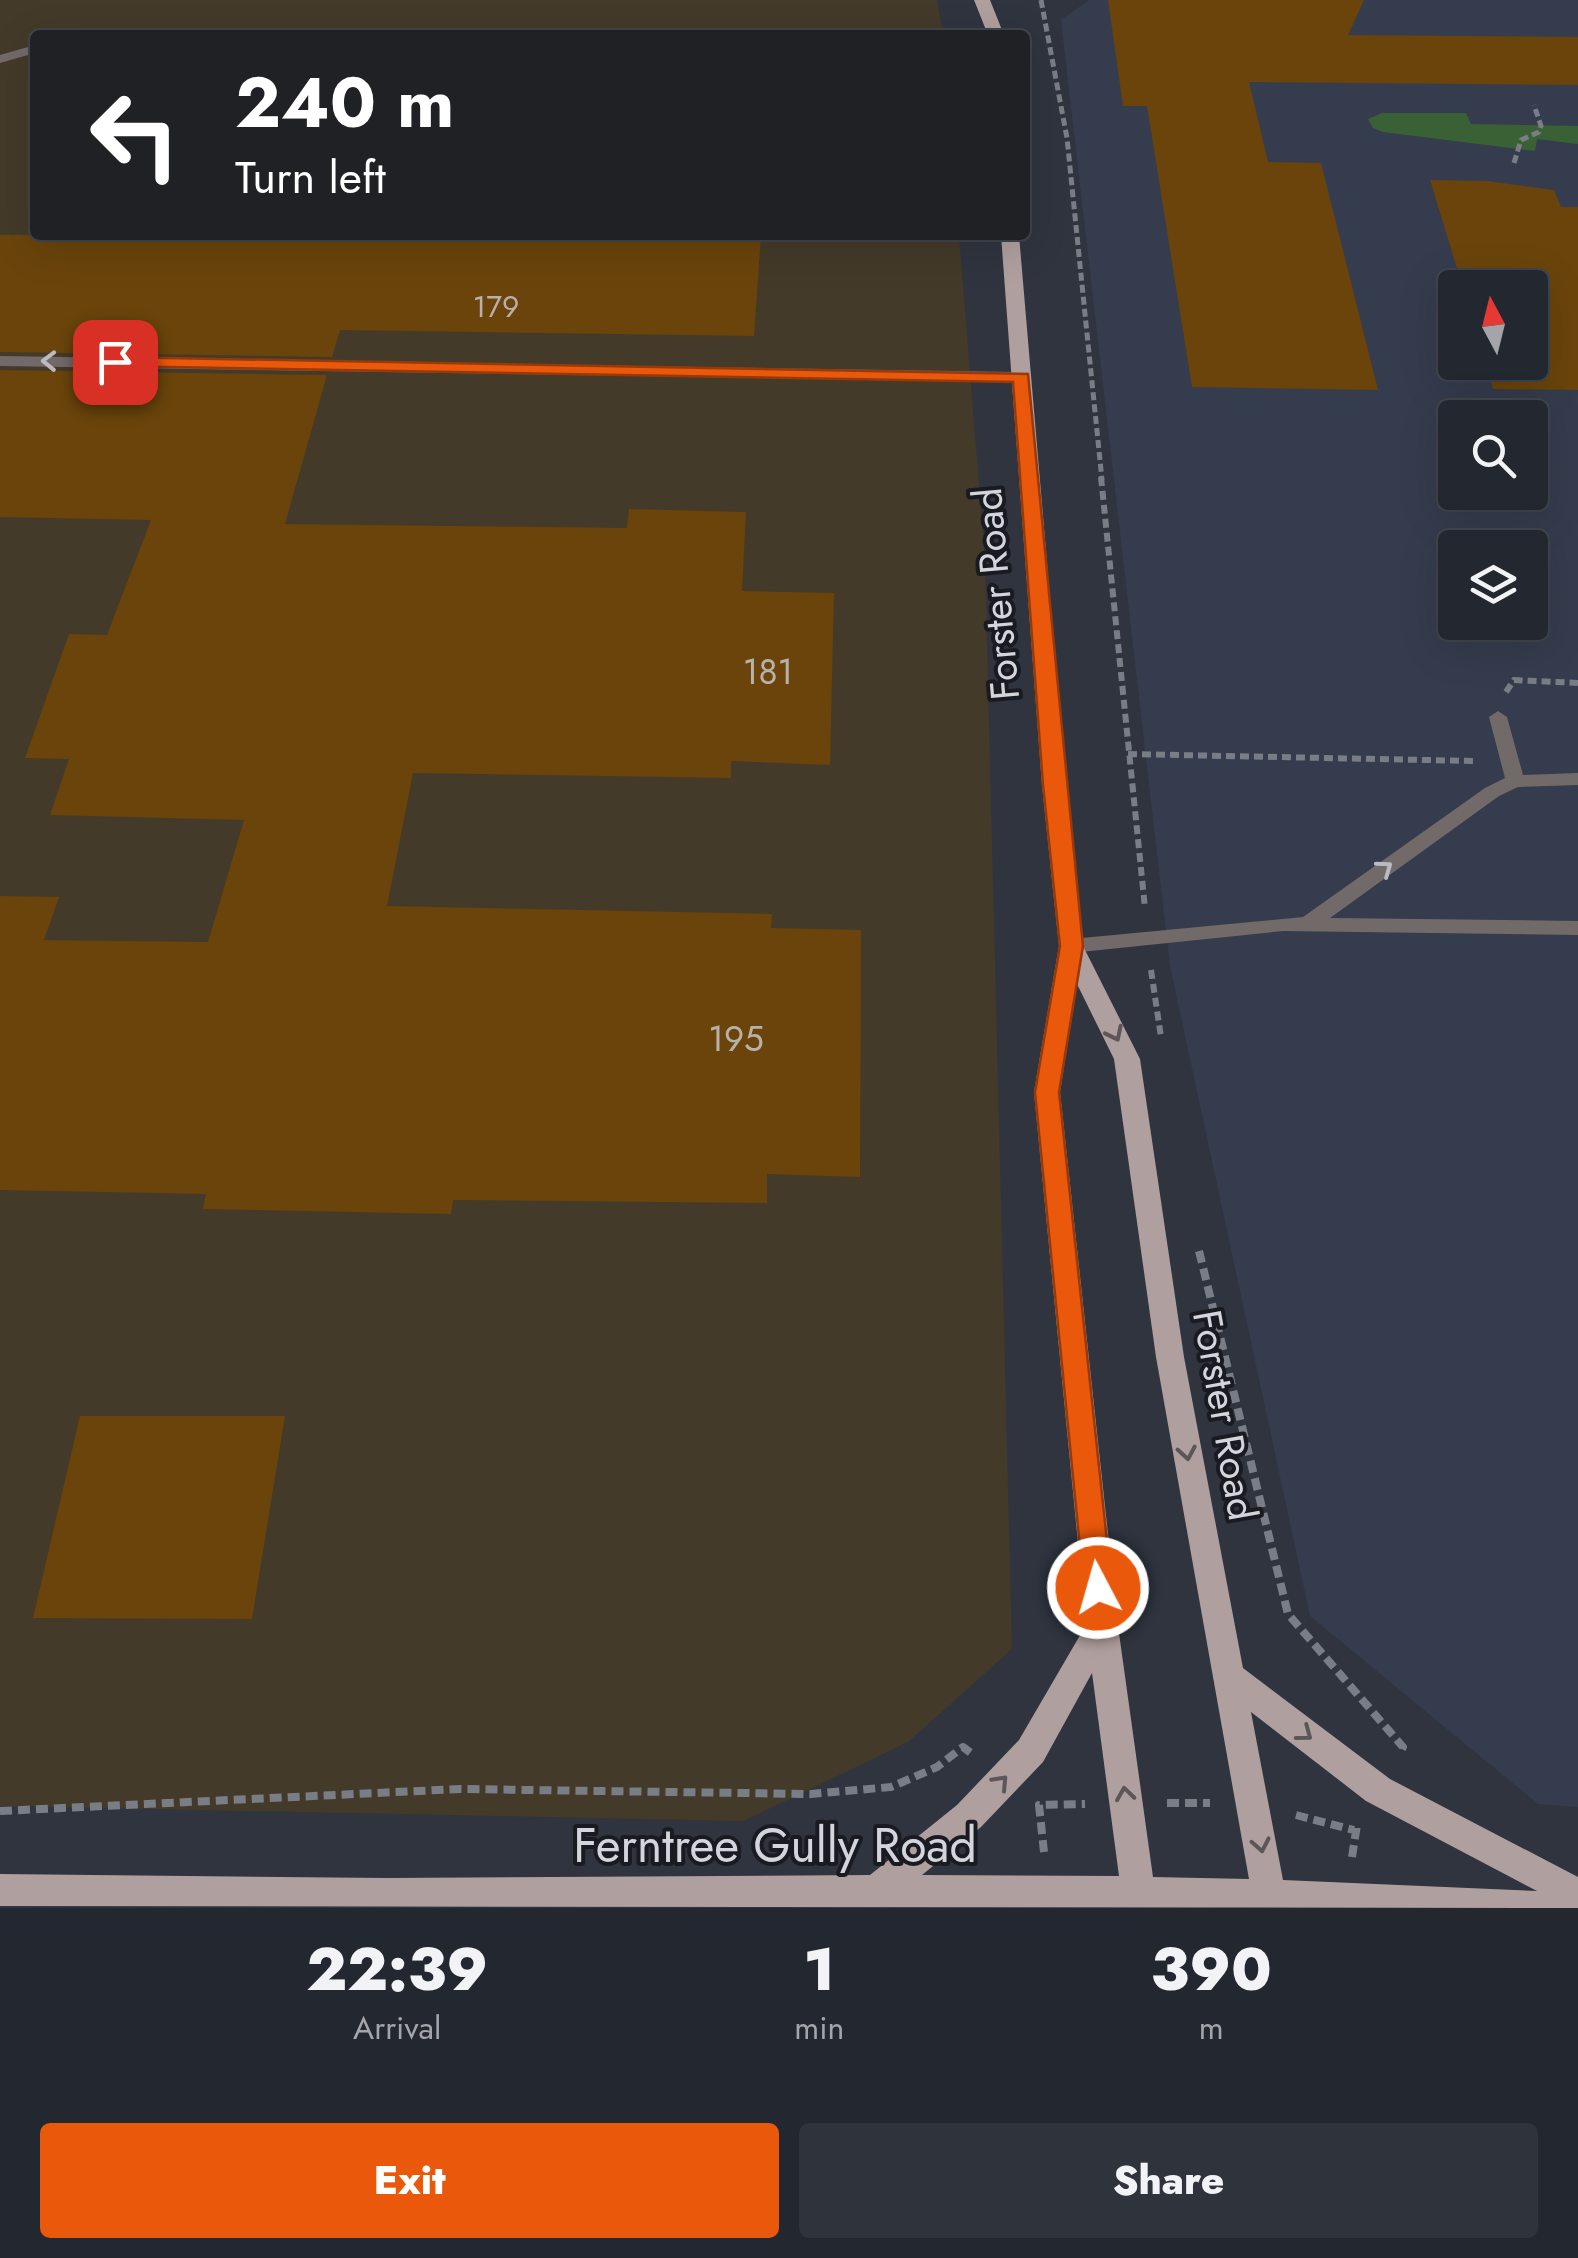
<!DOCTYPE html>
<html lang="en">
<head>
<meta charset="utf-8">
<style>
	body { margin:0; font-family:Jost,sans-serif; background:#2f333b; color:#f1f3f6; height:100vh; display:flex; flex-direction:column; font-size:38px; white-space:nowrap }
	* { box-sizing:border-box; margin:0 }
	p { font-size:32px; color:#a3a5aa }
	.icon { flex:none; width:55px; height:55px; fill:none; stroke:currentColor; stroke-width:2; stroke-linecap:round; stroke-linejoin:round }
	.map { position:relative; height:1908px; overflow:hidden }
	.details { display:flex; flex-direction:column; background:#23272f; flex:1 }
	.details>* { flex:none }
	.hud { position:absolute; left:30px; top:30px; width:1000px; height:210px; border-radius:10px; box-shadow:0 10px 40px #0002,0 0 0 2px #40444b; background:#202124; color:#fff; overflow:hidden }
	.needle { width:65px; rotate:353deg }
	.buttons { position:absolute; left:1438px; top:270px; display:grid; gap:20px }
	.buttons a { display:grid; place-items:center; width:110px; height:110px; border-radius:10px; background:#23272f; box-shadow:0 10px 40px #0002,0 0 0 2px #40444b; font-size:50px }
	.pin { position:absolute; display:grid; place-items:center; width:85px; height:85px; color:#fff; margin:-42px; border-radius:20px; box-shadow:0 5px 15px #0006 }
	.me { position:absolute; width:110px; margin:-55px; rotate:354deg; stroke-linejoin:round; filter:drop-shadow(0 0 8px #0008) }
	.turn { display:flex; align-items:center; gap:35px; height:210px; padding:0 40px; font-size:45px }
	.turn .icon { width:130px; height:130px; stroke-width:2.5 }
	.turn b { display:block; font-size:70px; line-height:85px }
	.eta { display:flex; justify-content:space-evenly; align-items:center; height:170px; text-align:center }
	.eta b { font-size:60px; font-weight:800; line-height:70px }
	.cta { display:flex; gap:20px; margin-top:auto; padding:20px 40px }
	.cta a { flex:1; height:115px; border-radius:10px; background:#ea580c; color:#fff; font-size:40px; font-weight:800; line-height:115px; text-align:center }
	.cta a+a { background:#2f333b; color:#f1f3f6 }
	.map>svg:first-child { display:block }
	.built { fill:#353c4d; fill-rule:evenodd }
	.industrial { fill:#433a29 }
	.green { fill:#3a6135 }
	.building { fill:#6a440b }
	.lines { fill:none; stroke-linecap:round; stroke-linejoin:round }
	.path-far2 { stroke:#797d86; stroke-width:5; stroke-dasharray:8 4; stroke-linecap:butt }
	.path-far1 { stroke:#797d86; stroke-width:6; stroke-dasharray:9 5; stroke-linecap:butt }
	.path { stroke:#797d86; stroke-width:8; stroke-dasharray:12 6; stroke-linecap:butt }
	.lane { fill:#726a69; fill-rule:evenodd }
	.primary { fill:#af9f9e; fill-rule:evenodd }
	.oneway { stroke:#bababf }
	.oneway2 { stroke:#5c5659 }
	.route { fill:#ea580c; stroke:#983908; stroke-width:2.5 }
	.labels { text-anchor:middle; dominant-baseline:central; stroke-width:8; stroke-linejoin:round; paint-order:stroke }
	.far-number-label { font-size:30px; fill:#b8b1a8 }
	.number-label { font-size:35px; fill:#b8b1a8 }
	.street-label { font-size:40px; fill:#d2d5dc; stroke:#191b21 }
	.near-street-label { font-size:48px; fill:#d2d5dc; stroke:#191b21 }
</style>
</head>
<body>
<div class="map">
<svg width="1578" height="1908" viewBox="0 0 1578 1908">
	<rect width="100%" height="100%" fill="#2f343f"/>
	<path class="built" d="M1089,0H1578V1807L1538,1804L1310,1616L1170,966L1061,20ZM1455,288H1530V362H1455ZM1455,418H1530V492H1455ZM1455,548H1530V622H1455Z"/>
	<path class="industrial" d="M0,0H937L943,35H35V235H959L985,559L1012,1649L908,1742L744,1821L0,1806Z"/>
	<path class="green" d="M1382,113H1466L1471,124L1578,126V144L1537,139L1535,151L1383,132L1373,128L1368,119Z"/>
	<path class="building" d="M1108,0H1364L1348,35L1578,37V85L1249,82L1268,162L1321,163L1378,390L1192,387L1147,106H1123Z
		M1430,180L1487,181L1554,190L1561,207H1578V390L1493,389L1485,362H1530V288H1463Z
		M0,235H761L754,336L340,330L332,357L0,352Z
		M0,370L327,375L285,524L627,528L629,509L746,512L742,591L834,593L830,765L731,761V778L413,773L387,906L772,914L771,928L861,930L860,1177L767,1174V1203L453,1200L451,1214L203,1209L206,1194L0,1190V896L59,897L44,940L208,942L244,820L50,815L69,759L25,758L69,634L107,635L151,520L0,517Z
		M80,1416H285L252,1619L33,1618Z"/>
	<g class="lines">
		<path class="path-far2" d="M1041,0L1067,138L1102,480
			M1514,163L1521,140L1539,132L1541,126L1534,105"/>
		<path class="path-far1" d="M1101,477L1145,908
			M1506,692L1514,680L1578,683
			M1128,754L1475,761
			M1151,970L1161,1037"/>
		<path class="path" d="M1199,1251L1288,1614L1403,1747L1399,1754
			M1167,1803H1210
			M0,1811L460,1789L811,1794L891,1787L937,1767L963,1747L971,1753
			M1296,1815L1354,1830
			M1044,1852L1039,1805L1085,1804
			M1352,1857L1357,1825"/>
		<path class="lane" d="M35,45V53L0,63V55Z
			M0,356L1022,372L1030,377L1022,382L0,366Z
			M1498,711L1507,717L1523,775L1578,773V785L1518,787L1499,796L1330,918L1578,921V935L1283,931L1071,953L1061,946L1071,939L1303,917L1485,788L1505,778L1489,717Z"/>
		<path class="primary" d="M974,0H990L1004,35H988Z
			M1001,235H1019L1066,785L1083,946L1140,1059L1184,1357L1243,1668L1390,1779L1578,1877V1908L0,1906V1874L387,1878L870,1875L957,1805L1019,1740L1086,1625L1034,1092L1059,946L1042,785ZM1077,984L1114,1059L1156,1357L1249,1879L1153,1877L1118,1626L1060,1092ZM1092,1673L1119,1876L922,1875L981,1827L1043,1762ZM1251,1712L1366,1801L1537,1891L1283,1880Z"/>
	</g>
	<defs><path id="oneway-chevron" d="M-2-3.5L2.5 0L-2 3.5" fill="none" stroke-width="1.6" stroke-linecap="round" stroke-linejoin="round" transform="scale(2.5)"/></defs>
	<g class="oneway">
		<use href="#oneway-chevron" transform="translate(49 361) rotate(-179)"/>
		<use href="#oneway-chevron" transform="translate(1385 868) rotate(-36)"/>
	</g>
	<g class="oneway2">
		<use href="#oneway-chevron" transform="translate(1115 1034) rotate(64)"/>
		<use href="#oneway-chevron" transform="translate(1187 1453) rotate(80)"/>
		<use href="#oneway-chevron" transform="translate(1305 1734) rotate(37)"/>
		<use href="#oneway-chevron" transform="translate(1001 1782) rotate(-47)"/>
		<use href="#oneway-chevron" transform="translate(1125 1794) rotate(-98)"/>
		<use href="#oneway-chevron" transform="translate(1261 1845) rotate(79)"/>
	</g>
	<path class="route" d="M115,357L1028,374L1083,946L1059,1092L1112,1588L1108,1596L1098,1600L1088,1596L1084,1588L1035,1092L1060,946L1043,785L1013,382L109,366V359Z"/>
	<g class="labels">
		<g class="far-number-label">
			<text x="496" y="306">179</text>
		</g>
		<g class="number-label">
			<text x="768" y="672">181</text>
			<text x="736" y="1039">195</text>
		</g>
		<g class="street-label">
			<text transform="translate(996 594) rotate(-95)">Forster Road</text>
			<text transform="translate(1225 1415) rotate(80)">Forster Road</text>
		</g>
		<g class="near-street-label">
			<text x="775" y="1845">Ferntree Gully Road</text>
		</g>
	</g>
</svg>
<div class="buttons">
<a><svg class="needle" viewBox="-14 -14 28 28"><path d="M0-13l5 13h-10z" fill="#e53935"/><path d="M0 13l5-13h-10z" fill="#a3a5aa"/></svg></a>
<a><svg class="icon" aria-label="search" viewBox="0 0 24 24"><circle cx="10" cy="10" r="6"/><path d="M15 15l6 6"/></svg></a>
<a><svg class="icon" aria-label="layers" viewBox="0 0 24 24"><path d="M12 4l9 5-9 5-9-5zM3 14l9 5 9-5"/></svg></a>
</div>
<div class="pin" style="left:115px;top:362px;background:#d93025"><svg class="icon" aria-label="arrive" viewBox="0 0 24 24"><path d="M6 21V4h12l-3 4 3 4H6"/></svg></div>
<svg class="me" style="left:1098px;top:1588px" viewBox="-20 -20 40 40"><circle r="17" fill="#ea580c" stroke="#fff" stroke-width="3"/><path d="M0-11L8 9 0 5-8 9z" fill="#fff"/></svg>
<div class="hud">
<div class="turn"><svg class="icon" aria-label="left" viewBox="0 0 24 24"><path d="M17 20v-9H6M10 6l-5 5 5 5"/></svg><div><b>240 m</b>Turn left</div></div>
</div>
</div>
<section class="details">
<div class="eta">
<div><b>22:39</b><p>Arrival</p></div>
<div><b>1</b><p>min</p></div>
<div><b>390</b><p>m</p></div>
</div>
<div class="cta"><a>Exit</a><a>Share</a></div>
</section>
</body>
</html>
